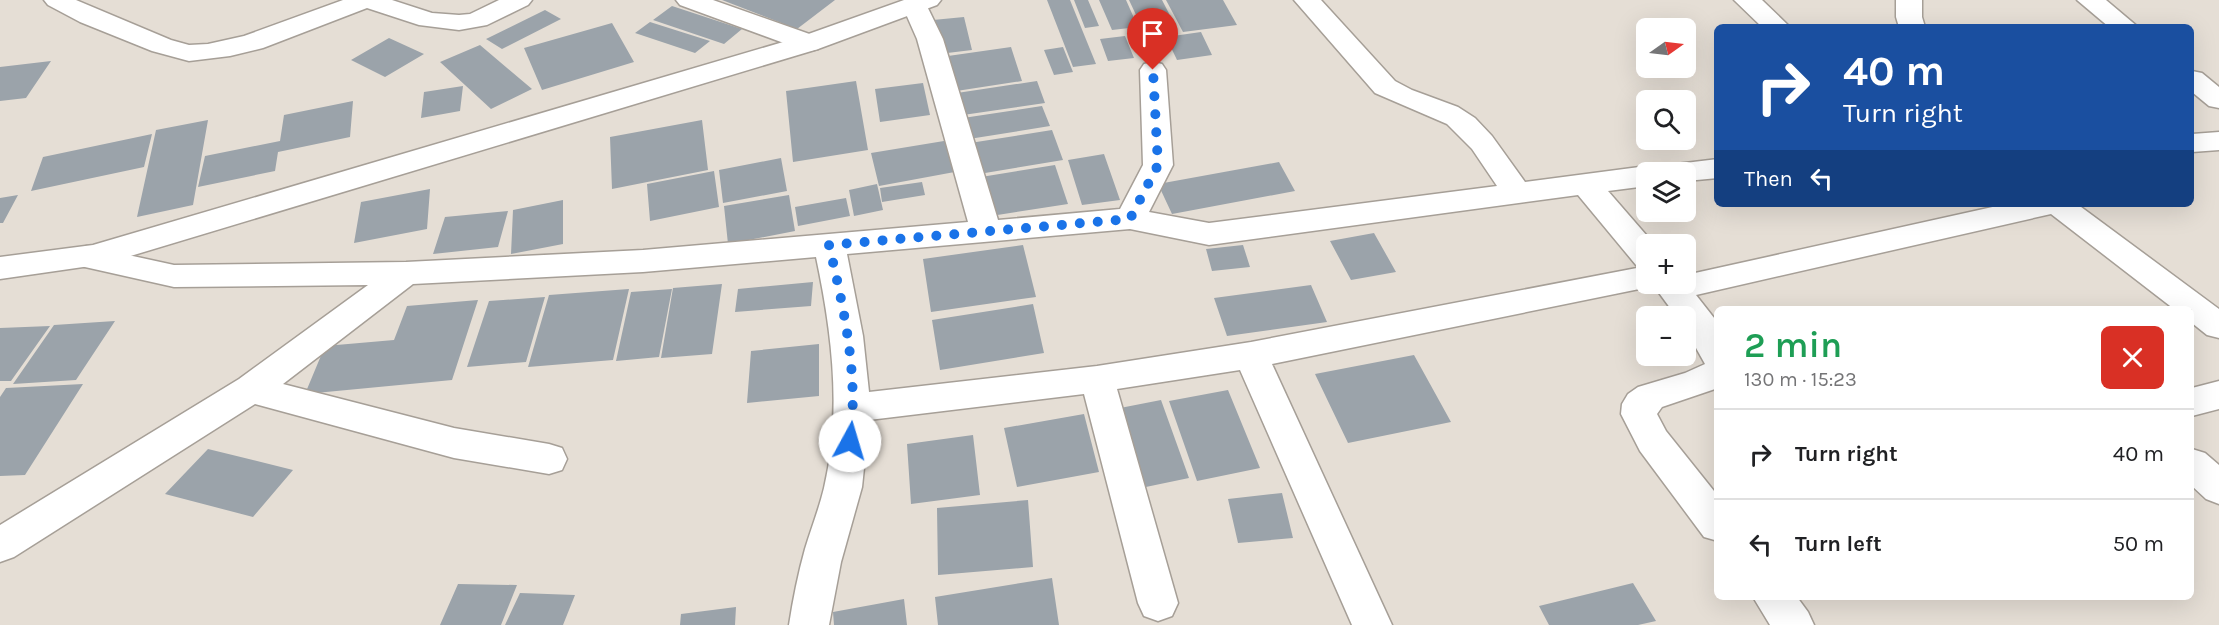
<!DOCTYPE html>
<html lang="en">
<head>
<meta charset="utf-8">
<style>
	body { margin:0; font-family:Karla,sans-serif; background:#f6f6f6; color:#202124; height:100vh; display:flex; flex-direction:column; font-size:22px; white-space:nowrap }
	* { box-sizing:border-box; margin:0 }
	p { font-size:20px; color:#757577 }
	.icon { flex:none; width:33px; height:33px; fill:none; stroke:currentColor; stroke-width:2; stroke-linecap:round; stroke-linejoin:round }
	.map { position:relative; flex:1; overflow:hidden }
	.side { position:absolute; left:1714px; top:306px; width:480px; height:294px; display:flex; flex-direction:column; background:#fff; border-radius:9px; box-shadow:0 6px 24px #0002 }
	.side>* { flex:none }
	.banner { position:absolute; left:1714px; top:24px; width:480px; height:183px; border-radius:9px; box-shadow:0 6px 24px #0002; background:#1a4fa0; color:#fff; overflow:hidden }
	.needle { width:39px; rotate:76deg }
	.controls { position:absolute; left:1636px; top:18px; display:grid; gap:12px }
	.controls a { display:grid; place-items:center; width:60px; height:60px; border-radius:9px; background:#fff; box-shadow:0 6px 24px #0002; font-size:30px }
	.pin { position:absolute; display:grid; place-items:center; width:51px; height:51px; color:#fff; margin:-62px -26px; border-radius:50% 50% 50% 0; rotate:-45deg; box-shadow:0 0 6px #0007 }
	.pin .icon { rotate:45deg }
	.me { position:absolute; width:66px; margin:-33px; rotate:6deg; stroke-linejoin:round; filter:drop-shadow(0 0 4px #0008) }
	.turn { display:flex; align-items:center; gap:21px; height:126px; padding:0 30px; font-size:27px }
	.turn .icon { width:78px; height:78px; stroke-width:2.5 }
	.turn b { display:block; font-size:42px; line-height:51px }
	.then { display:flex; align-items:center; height:57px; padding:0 30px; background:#0003; gap:12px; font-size:22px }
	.round { display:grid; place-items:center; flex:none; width:63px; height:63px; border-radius:9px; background:#f6f6f6 }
	.overview { display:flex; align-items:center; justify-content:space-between; height:102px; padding:0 30px }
	h1 { font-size:36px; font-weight:600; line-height:45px; color:#1e9e55 }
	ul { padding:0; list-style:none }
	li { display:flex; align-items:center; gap:18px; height:90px; padding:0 30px; border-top:2px solid #e0e0e0 }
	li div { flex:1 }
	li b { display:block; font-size:22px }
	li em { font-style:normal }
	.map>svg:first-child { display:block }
	.building { fill:#9ba3aa }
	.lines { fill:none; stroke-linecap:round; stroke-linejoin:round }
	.minor-casing { stroke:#a69f97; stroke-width:3 }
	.tertiary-casing { stroke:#a69f97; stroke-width:3 }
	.minor { fill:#fff; fill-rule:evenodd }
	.tertiary { fill:#fff; fill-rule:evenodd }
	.route { stroke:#1a73e8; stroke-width:10; stroke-dasharray:0 18 }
</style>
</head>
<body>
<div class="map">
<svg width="2219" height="625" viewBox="0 0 2219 625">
	<rect width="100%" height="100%" fill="#e5ded5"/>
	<path class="building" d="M722,0H835L797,29Z
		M1047,0H1070L1096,64L1073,67Z
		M1074,0H1088L1099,26L1085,28Z
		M1099,0H1126L1138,27L1112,30Z
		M1129,0H1162L1177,29L1145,34Z
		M1166,0H1223L1237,25L1183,32Z
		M672,6L742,29L724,44L653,20Z
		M545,10L561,19L502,49L486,39Z
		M964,17L972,50L939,54L933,20Z
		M650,22L710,41L695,53L635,33Z
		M612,23L634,62L542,90L524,48Z
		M1201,32L1212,55L1177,60L1166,37Z
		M1125,36L1134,58L1108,61L1100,39Z
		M1156,37L1165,56L1147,58L1138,39Z
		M389,38L424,54L385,77L351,60Z
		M480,45L532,89L491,109L440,62Z
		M1011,47L1022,81L950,92L941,57Z
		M1063,47L1073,72L1054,75L1044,50Z
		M51,61L26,98L0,101V67Z
		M856,81L868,150L793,162L786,91Z
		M1037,81L1045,103L963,115L957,93Z
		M923,83L930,115L880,122L875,89Z
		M463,86L460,111L421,118L424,92Z
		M353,101L350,137L278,152L275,171L198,187L205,156L280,141L284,115Z
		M1042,106L1050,126L969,139L963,118Z
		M208,120L193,205L137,217L156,130Z
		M702,120L708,170L612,189L610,137Z
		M1052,130L1063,160L979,174L970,143Z
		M152,134L144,167L31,191L43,157Z
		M950,140L960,171L879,186L871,153Z
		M1104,154L1120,200L1082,205L1068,160Z
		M781,158L787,191L723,203L719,170Z
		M1279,162L1295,191L1172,214L1158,184Z
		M1055,165L1068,204L991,216L981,177Z
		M714,171L719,207L650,221L647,184Z
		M922,182L925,195L882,202L880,188Z
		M877,184L883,210L854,216L849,190Z
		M430,189L427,229L354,243L361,202Z
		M18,195L3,223H0V198Z
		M789,195L795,231L728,244L724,206Z
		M846,198L850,216L798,226L795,207Z
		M563,200V244L511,254L513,210Z
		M508,211L498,247L433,254L445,217Z
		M1374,233L1396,272L1351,280L1330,241Z
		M1023,245L1036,297L931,312L923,259Z
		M1243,245L1250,267L1212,271L1206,249Z
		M813,282L811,306L735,312L738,289Z
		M722,284L712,354L661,358L673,288Z
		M1311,285L1327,322L1227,336L1214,298Z
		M629,289L613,360L528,367L549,295Z
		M672,289L659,357L616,361L631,292Z
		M545,297L526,362L467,367L489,301Z
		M478,300L452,380L305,394L325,346L394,340L407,306Z
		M1033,304L1044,353L940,370L932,320Z
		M115,321L76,380L13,384L54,325Z
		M50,326L11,381H0V328Z
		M819,344V396L747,403L751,351Z
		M1414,355L1451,422L1348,443L1315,374Z
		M83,384L25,475L0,476V397L6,388Z
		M1228,390L1260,468L1197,481L1169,401Z
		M1161,400L1189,478L1141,488L1115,409Z
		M1084,414L1099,472L1017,487L1004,428Z
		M973,435L980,495L911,504L907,444Z
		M208,449L293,470L253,517L165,494Z
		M1282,493L1293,538L1238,543L1228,499Z
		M1028,500L1033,567L938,575L937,508Z
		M1052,578L1059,625H938L935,597Z
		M1633,583L1656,621L1638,625H1549L1539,606Z
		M458,584L517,585L501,625H440Z
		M520,593L575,595L563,625H505Z
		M904,599L907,625H834L833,612Z
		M736,607L735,625H680L681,614Z"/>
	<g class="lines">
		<defs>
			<path id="minor" d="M44,0H76L171,40L189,45L208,44L244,36L343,0H392L432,13L459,15L470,14L499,0H532L528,5L487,25L459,30L419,25L367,8L263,48L230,56L189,61L152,51L80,22L48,5Z
				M676,0H713L818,37L822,43L818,49L809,51L800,49L680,5Z
				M906,0H924L943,39L998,220L1120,209L1143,165L1140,70L1144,64L1153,62L1162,64L1166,70L1173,165L1149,212L1209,223L1497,186L1472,149L1447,124L1375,93L1294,0H1321L1395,81L1412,90L1458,107L1475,118L1492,136L1525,182L1647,166L1657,169L1660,172H1647V186L1608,191L1654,244H1647V284H1686V275L2006,204H2077L2219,309V338L2207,335L2192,323V309H2174L2051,214L1696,295L1718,323V388L1662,407L1657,414L1666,431L1718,496V541L1704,537L1640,451L1621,414L1622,404L1628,394L1638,387L1685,373L1705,364L1686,330V316H1676L1654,286L1272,364L1392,625H1352L1240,370L1117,389L1178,603L1172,616L1158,621L1144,616L1138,603L1084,394L869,420L862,487L841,562L829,625H789C793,599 798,574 805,549C811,529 819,509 824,488C842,411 832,333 816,257L643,272L413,284L283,384L454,428L549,444L562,448L567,459L562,470L549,474L454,458L255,404L14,557L0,562V525L239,379L368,285L174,287L76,265L71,257L76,249L87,246L174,265L406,262L643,250L968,222L917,39L902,5ZM1578,195L1636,265L1642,267L1251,342L1097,366L869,392L863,336L847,254L1130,229L1209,245Z
				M1734,0H1762L1790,27H1762Z
				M1896,0H1922V17L1925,27H1899L1896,17Z
				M2077,0H2106L2138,27H2109Z
				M2192,71L2202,73L2219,87V108L2209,106L2192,92Z
				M2219,132V150L2192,152V134Z
				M1718,159V178L1686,181V172H1663L1668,165Z
				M2219,381V409L2192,416V388Z
				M2192,449L2205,453L2219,465V504L2206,499L2192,486Z
				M1753,597H1797L1808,612L1814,625H1770Z"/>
			<path id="tertiary" d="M904,0H941L937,5L818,49L104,264L0,279V257L93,245L800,37Z"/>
		</defs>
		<use href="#minor" class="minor-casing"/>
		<use href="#tertiary" class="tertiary-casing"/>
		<use href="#minor" class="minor"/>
		<use href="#tertiary" class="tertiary"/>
	</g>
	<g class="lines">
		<path class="route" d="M850,441C859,376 844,309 829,245L1130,219L1158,165L1153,70"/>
	</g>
</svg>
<div class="controls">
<a><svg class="needle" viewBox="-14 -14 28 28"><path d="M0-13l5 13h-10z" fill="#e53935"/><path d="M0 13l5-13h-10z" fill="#757577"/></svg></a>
<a><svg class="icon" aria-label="search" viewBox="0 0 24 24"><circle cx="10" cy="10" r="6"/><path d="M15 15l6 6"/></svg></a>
<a><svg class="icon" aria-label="layers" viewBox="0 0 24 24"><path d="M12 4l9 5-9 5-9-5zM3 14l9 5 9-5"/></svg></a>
<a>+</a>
<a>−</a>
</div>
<div class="pin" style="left:1153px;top:70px;background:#d93025"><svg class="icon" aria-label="arrive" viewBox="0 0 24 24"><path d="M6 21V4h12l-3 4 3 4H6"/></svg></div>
<svg class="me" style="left:850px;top:441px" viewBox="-20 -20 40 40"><circle r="19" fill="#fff"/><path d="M0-13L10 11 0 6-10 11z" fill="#1a73e8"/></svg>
<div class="banner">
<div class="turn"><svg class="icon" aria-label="right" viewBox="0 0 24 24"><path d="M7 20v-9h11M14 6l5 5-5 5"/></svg><div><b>40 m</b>Turn right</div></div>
<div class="then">Then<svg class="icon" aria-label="left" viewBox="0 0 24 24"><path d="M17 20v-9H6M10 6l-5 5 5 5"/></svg></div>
</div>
<section class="side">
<div class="overview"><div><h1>2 min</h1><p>130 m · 15:23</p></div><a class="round" style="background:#d93025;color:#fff"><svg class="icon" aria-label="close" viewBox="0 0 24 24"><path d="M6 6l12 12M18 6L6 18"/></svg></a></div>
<ul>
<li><svg class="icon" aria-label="right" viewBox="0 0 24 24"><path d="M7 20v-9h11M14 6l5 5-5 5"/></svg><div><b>Turn right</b></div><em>40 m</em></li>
<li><svg class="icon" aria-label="left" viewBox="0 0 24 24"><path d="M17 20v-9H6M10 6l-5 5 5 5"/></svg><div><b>Turn left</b></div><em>50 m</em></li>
</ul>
</section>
</div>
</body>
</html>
